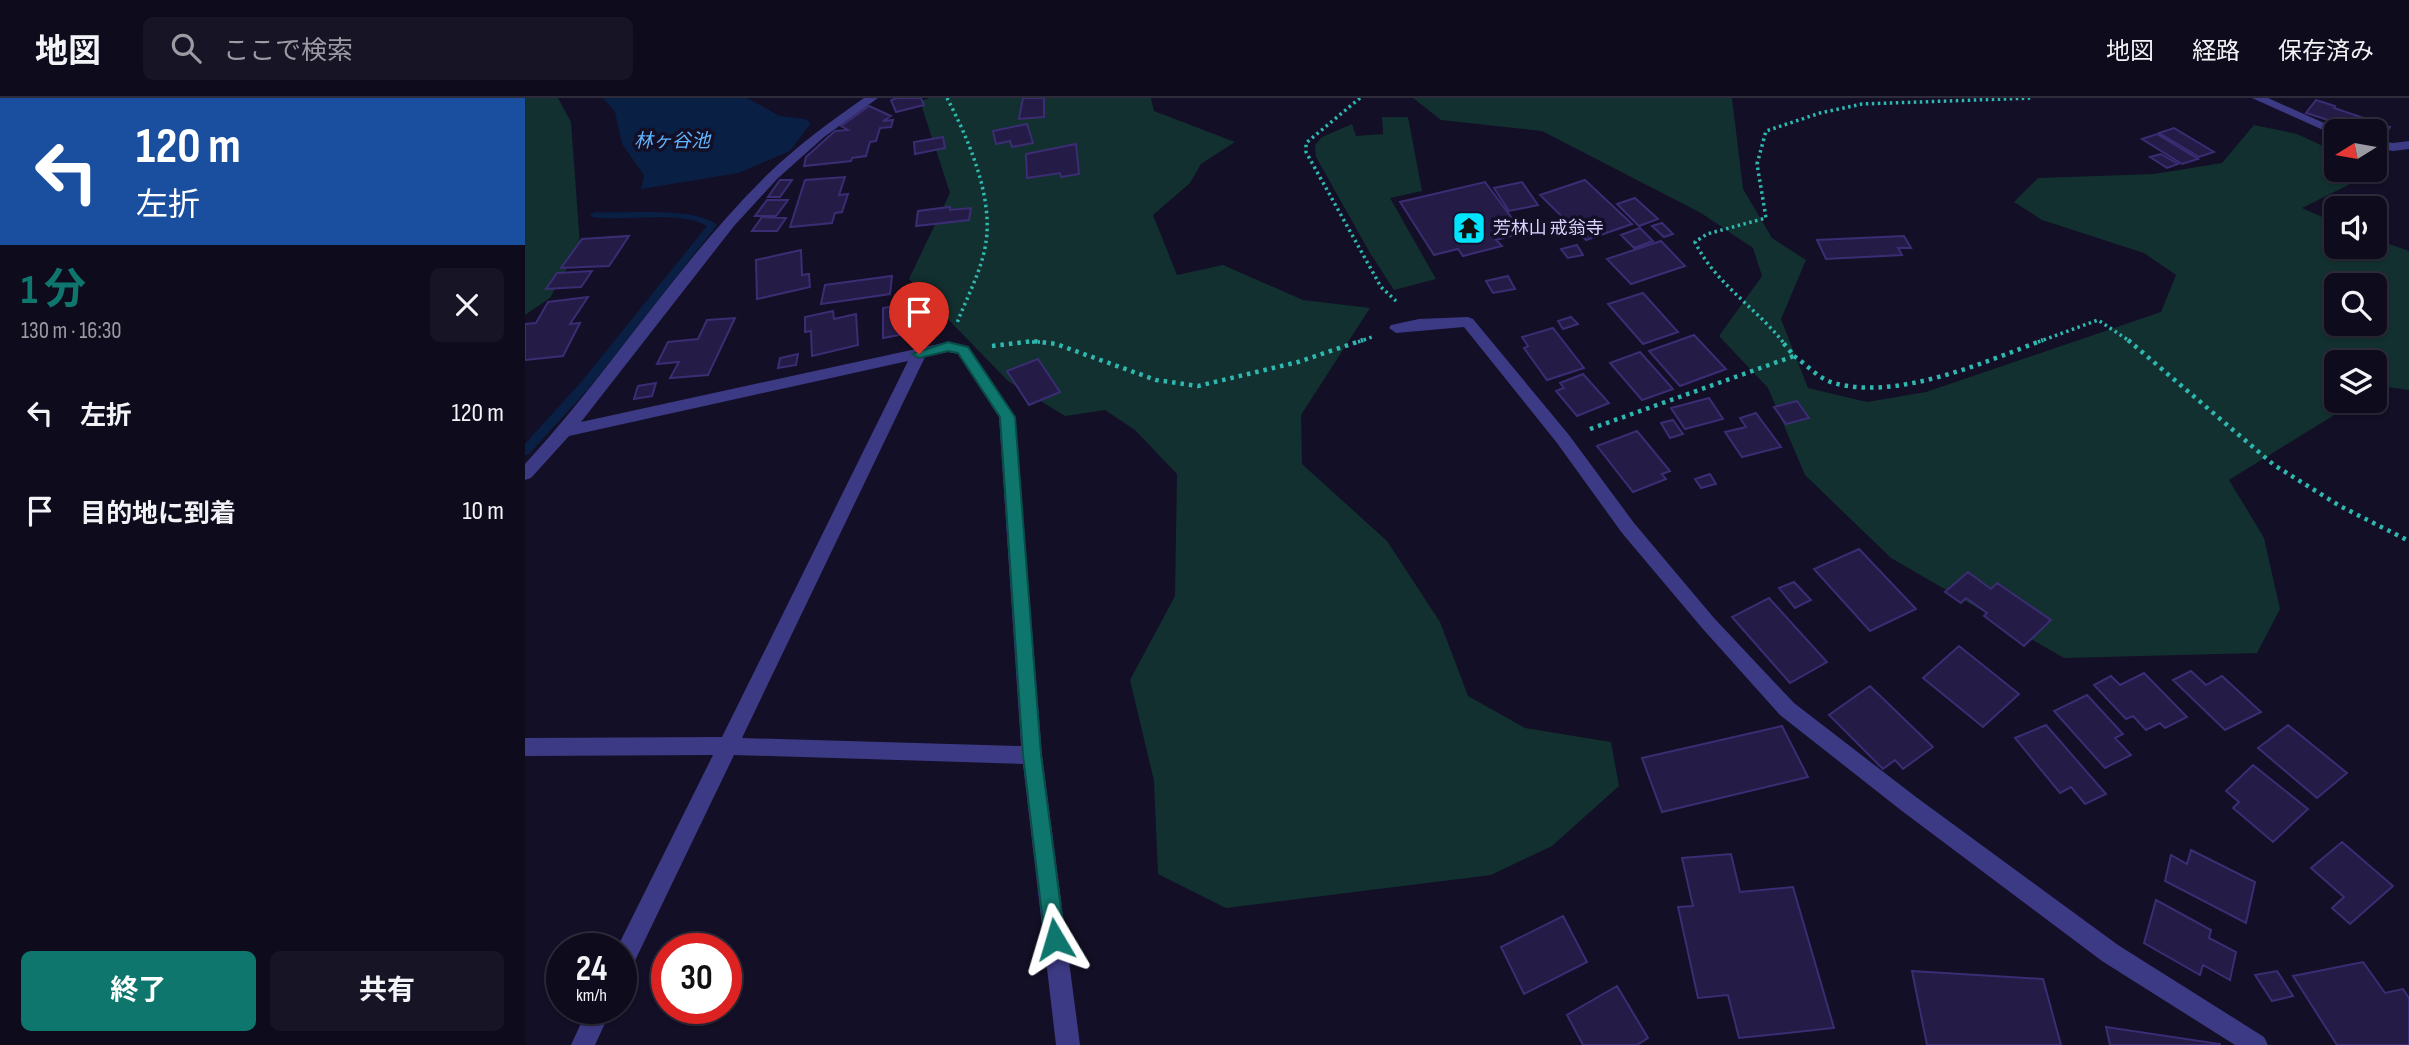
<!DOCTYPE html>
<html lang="ja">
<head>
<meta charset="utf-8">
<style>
	body { margin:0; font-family:"Sofia Sans Condensed","Noto Sans JP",sans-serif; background:#171425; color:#f1f3f6; height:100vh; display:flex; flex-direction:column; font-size:26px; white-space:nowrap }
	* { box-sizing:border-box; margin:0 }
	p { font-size:23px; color:#9b9ba3 }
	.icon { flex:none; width:38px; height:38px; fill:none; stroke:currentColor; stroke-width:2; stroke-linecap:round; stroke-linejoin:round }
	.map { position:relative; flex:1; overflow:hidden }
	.panel { display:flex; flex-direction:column; background:#0e0b1c; width:525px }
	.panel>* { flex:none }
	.hud { background:#1a4fa0; color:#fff; overflow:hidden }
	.needle { width:46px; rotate:259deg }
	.tools { position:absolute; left:1799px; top:21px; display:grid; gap:14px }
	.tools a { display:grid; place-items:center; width:63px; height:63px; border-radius:10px; background:#0e0b1c; box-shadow:0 2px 5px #0004,0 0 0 2px #2e2b3b; font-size:35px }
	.speed { position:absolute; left:21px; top:835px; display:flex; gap:14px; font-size:35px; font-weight:700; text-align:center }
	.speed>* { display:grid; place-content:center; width:91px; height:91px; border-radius:50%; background:#0e0b1c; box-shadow:0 2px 5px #0004,0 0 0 2px #2e2b3b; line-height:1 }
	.speed small { font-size:18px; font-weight:400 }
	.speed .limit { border:10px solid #d22; background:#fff; color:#111 }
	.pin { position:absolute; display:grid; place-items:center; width:60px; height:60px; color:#fff; margin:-72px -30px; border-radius:50% 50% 50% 0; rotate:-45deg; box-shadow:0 0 7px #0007 }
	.pin .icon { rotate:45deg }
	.me { position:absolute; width:77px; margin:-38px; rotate:353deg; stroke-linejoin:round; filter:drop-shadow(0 0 5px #0008) }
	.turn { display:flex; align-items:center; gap:24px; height:147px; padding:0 21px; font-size:32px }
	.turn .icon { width:91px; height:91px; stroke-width:2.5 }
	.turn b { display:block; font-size:49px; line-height:60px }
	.round { display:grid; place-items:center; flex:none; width:74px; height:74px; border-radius:10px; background:#171425 }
	.head { display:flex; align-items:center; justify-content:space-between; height:119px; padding:0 21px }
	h1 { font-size:42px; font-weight:700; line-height:52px; color:#0f766e }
	.button { display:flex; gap:14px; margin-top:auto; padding:14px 21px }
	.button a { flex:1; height:80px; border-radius:10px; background:#0f766e; color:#fff; font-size:28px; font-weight:700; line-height:80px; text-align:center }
	.button a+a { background:#171425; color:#f1f3f6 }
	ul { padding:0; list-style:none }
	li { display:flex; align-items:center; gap:21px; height:98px; padding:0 21px }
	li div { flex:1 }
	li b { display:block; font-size:26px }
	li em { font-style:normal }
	header { display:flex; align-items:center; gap:42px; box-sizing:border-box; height:98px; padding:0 35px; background:#0e0b1c; border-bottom:2px solid #2e2b3b }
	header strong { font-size:33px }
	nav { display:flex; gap:38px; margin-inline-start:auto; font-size:24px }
	.search { width:490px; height:63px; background:#171425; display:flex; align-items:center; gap:18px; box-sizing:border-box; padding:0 24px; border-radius:10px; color:#9b9ba3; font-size:26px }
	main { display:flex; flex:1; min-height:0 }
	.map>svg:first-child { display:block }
	.green { fill:#12302f; fill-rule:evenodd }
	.water { fill:#0a1f44 }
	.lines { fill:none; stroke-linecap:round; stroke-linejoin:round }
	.stream { fill:#0a1f44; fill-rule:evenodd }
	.building { fill:#241b47; stroke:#3b2d73; stroke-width:2 }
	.path-far1 { stroke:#2fb8b0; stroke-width:3.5; stroke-dasharray:2.5 3.5; stroke-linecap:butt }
	.path { stroke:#2fb8b0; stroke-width:4.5; stroke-dasharray:3.5 5; stroke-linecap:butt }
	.lane { fill:#3d3a85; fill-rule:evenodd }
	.street { fill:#3d3a85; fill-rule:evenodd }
	.route { fill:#0f766e; stroke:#0a4d48; stroke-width:2 }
	.labels { text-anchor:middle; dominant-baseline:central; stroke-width:7; stroke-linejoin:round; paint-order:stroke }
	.far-poi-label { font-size:18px; fill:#d9d4ff; stroke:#130f26; text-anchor:start }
	.far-water-label { font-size:19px; font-style:italic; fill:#62b6ff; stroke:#130f26 }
</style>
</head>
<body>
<header>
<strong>地図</strong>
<div class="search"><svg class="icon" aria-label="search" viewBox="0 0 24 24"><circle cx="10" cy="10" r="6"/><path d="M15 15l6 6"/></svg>ここで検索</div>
<nav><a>地図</a><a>経路</a><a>保存済み</a></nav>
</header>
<main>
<section class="panel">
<div class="hud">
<div class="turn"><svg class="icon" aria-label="left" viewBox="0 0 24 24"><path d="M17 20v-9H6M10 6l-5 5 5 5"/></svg><div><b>120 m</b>左折</div></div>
</div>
<div class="head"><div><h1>1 分</h1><p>130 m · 16:30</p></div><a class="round"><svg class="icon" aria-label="close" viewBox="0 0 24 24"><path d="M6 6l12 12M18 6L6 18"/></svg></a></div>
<ul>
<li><svg class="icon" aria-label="left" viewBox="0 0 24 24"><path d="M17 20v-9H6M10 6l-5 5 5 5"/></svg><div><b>左折</b></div><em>120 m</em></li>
<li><svg class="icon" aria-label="arrive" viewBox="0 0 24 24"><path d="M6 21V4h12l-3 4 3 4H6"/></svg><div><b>目的地に到着</b></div><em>10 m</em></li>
</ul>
<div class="button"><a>終了</a><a>共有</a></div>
</section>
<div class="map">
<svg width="1884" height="947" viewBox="0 0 1884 947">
	<rect width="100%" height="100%" fill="#130f26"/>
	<path class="green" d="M0,0H33L46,24L55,147L25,200L0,217Z
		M405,0H626L629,13L710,44L676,66L665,85L628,117L652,177L698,167L778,202L845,210L776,317L777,366L862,443L915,524L943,598L1000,630L1086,644L1094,688L1027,748L966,777L701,810L633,776L629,683L605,582L650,498L652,376L610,332L580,312L540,318L483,283L384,181L425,95L395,3Z
		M888,0H1207L1218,91L1247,140L1281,162L1256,221L1283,290L1342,304L1401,294L1636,214L1651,177L1619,155L1517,122L1489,104L1513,80L1629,76L1697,65L1729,27L1772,36L1811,54V72H1827L1831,83L1777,110L1811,125V149H1850V141L1884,153V292L1855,288L1850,292V264H1811V303H1832L1704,382L1739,440L1755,511L1732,555L1539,560L1366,460L1280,377L1243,290L1194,238L1237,178L1228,150L1176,115L1017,33L916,22ZM1811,187H1850V226H1811Z
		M857,19H883L897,93L865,100L911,181L869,192L845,155L791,59L790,47L797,39L827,26L831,38L858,36Z"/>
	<path class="water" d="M78,0H222L255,18L280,21L286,25L265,53L213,75L116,91L119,77L97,46L90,14Z"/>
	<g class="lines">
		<path class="stream" d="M70,114C101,116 169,108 192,127L65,289L4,356L0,357V346L57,283L182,128C155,112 99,124 67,119L65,117Z"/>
	</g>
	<path class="building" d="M372,0H396L399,7L371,14L366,2Z
		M498,0H519V19L494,21Z
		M1791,2L1810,8L1809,10L1865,29L1858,40L1850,37V33H1838L1781,15Z
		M344,8L366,18L358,23L368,22L366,29L355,30L351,43L345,44L341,58L327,60L326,63L279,68L281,59L310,33L323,32L316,28Z
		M502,26L508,45L487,49L485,43L471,46L468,33Z
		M1649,30L1689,54L1674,59L1634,35Z
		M1632,36L1673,61L1657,66L1617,41Z
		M418,39L420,50L390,56L389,44Z
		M551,46L554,76L536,79L535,75L502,80L501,56Z
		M1636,56L1653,66L1642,70L1625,59Z
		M320,79L314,97L323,96L317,114L310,115L307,125L265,129L280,82Z
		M255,82H267L255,99H243Z
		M1060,82L1107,126L1061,142L1015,97Z
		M960,84L998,135L971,142L977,148L938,158L933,151L909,157L875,104Z
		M997,84L1013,107L984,113L969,90Z
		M1110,100L1133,121L1114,128L1092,106Z
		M242,102H263L251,118H230Z
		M425,109V112L446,110L444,122L391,128L393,113Z
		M237,119L261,120L252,133H227Z
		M1137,125L1148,136L1139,139L1127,128Z
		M1115,130L1128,143L1109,150L1096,137Z
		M104,138L84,168L36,170L57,141Z
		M1379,138L1386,150H1373L1377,157L1301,161L1292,142Z
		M1136,143L1160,168L1106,186L1082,161Z
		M1052,147L1058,157L1043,160L1036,151Z
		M276,152L277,177L284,176L285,189L232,201L231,162Z
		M67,173L56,189L21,191L32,175Z
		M367,178L365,196L296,206L300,187Z
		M983,178L990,191L968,195L961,183Z
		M1118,195L1153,234L1118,246L1083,206Z
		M63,199L45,226L55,225L38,258L0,262V226L11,225L23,204Z
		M396,203V233L358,240V210Z
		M308,213L309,221L331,216L333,247L287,258L286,233L280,234V219Z
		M1046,219L1053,226L1038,231L1033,223Z
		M210,220L183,277L145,280L154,264L132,266L143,244L173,241L182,222Z
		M1028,230L1059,270L1022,282L999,250L1003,248L997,239Z
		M1169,237L1201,271L1155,288L1124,253Z
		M1115,254L1148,291L1117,302L1085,265Z
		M273,256L271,267L253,270L255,260Z
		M513,261L535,294L504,307L482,273Z
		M1058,276L1084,305L1052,318L1031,293L1039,290L1035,285Z
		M131,285L127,298L109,301L113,288Z
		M1184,300L1198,321L1160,331L1146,310Z
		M1272,303L1284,320L1261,326L1249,309Z
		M1231,315L1256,349L1217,359L1200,334L1221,329L1215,320Z
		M1148,322L1158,336L1145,340L1136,325Z
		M1112,333L1145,373L1137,376L1141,381L1108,394L1072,348Z
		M1185,376L1191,386L1176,390L1170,381Z
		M1334,451L1391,511L1345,533L1289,471Z
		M1443,474L1466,491L1472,485L1526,522L1499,548L1459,518L1462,515L1441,500L1436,505L1420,494Z
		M1269,484L1286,502L1270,510L1254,490Z
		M1244,500L1302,564L1265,585L1207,519Z
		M1434,548L1494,596L1458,629L1398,580Z
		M1666,573L1681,587L1697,578L1736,614L1700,632L1648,582Z
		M1619,575L1662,619L1640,630L1635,625L1621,632L1608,618L1601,621L1569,587L1586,578L1595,587Z
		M1345,588L1408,649L1378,671L1370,662L1358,671L1304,617Z
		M1562,597L1598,636L1590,640L1606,657L1580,670L1529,613Z
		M1521,627L1581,696L1560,706L1546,689L1535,695L1490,640Z
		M1763,627L1822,675L1792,700L1733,650Z
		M1257,628L1283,679L1137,714L1117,660Z
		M1728,667L1783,711L1748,744L1708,710L1714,704L1701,693Z
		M1817,744L1868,788L1825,826L1807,810L1819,799L1786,770Z
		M1666,752L1730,784L1721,825L1640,783L1646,757L1662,766Z
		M1206,756L1215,794L1268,789L1309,930L1214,940L1203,897L1173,900L1153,809L1168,808L1157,760Z
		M1631,802L1686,832L1684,840L1711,854L1705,882L1678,867L1675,877L1619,845Z
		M1038,818L1062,864L999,896L976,849Z
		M1838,864L1860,895L1878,891L1884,900V947H1812L1768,878Z
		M1387,873L1518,881L1536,947H1402Z
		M1752,873L1768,898L1747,903L1730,877Z
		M1092,888L1123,940L1112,947H1058L1042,917Z
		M1581,929L1695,946V947H1585Z"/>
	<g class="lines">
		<path class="path-far1" d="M422,0C443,40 468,98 461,144C457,172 442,199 432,225
			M835,0L781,45V54L856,189L871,203
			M501,244H515
			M833,244L847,239
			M1258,244C1230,209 1189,184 1170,144L1182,136L1241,120L1232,66L1241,33L1295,15L1337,6L1508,0
			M1513,244L1573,222L1606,244"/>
		<path class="path" d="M1603,242L1749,367L1815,408L1884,443
			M467,248L508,243L531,246L631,282L673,288L773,264L838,242
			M1269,258C1282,267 1294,281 1309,285C1372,303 1460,264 1518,242
			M1065,331L1269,258L1256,242"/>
		<path class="lane" d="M1727,0H1743L1817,33L1807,36Z
			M1850,42L1868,45L1884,43V51L1868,53L1850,50Z
			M943,219L948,221L1044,337L1109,425L1189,520L1269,605L1391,699L1593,847L1739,939L1743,947H1710L1577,863L1377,713L1255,617L1177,530L1097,435L1032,345L939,229L871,235L864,230L866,227L894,221Z"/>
		<path class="street" d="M339,0H353L299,39L252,81L209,128L56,324L423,244L443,249L490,319L517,657L555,947H531L498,666L209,657L104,875L96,878V850H92L188,657L0,658V640L197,639L383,263L44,338L6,380L0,382V366C86,273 153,164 243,76C273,47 306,23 339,0ZM423,254L433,256L474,319L496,648L217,640L400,259Z
			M63,910H87L70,947H46Z"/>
	</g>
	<path class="route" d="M423,244L443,249L490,319L516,657L540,841L537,849L530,852L523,849L520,841L498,657L475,319L433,255L423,253L394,260L387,256Z"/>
	<defs>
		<symbol id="temple-square" viewBox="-11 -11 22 22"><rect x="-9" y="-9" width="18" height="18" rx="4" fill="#00e5ff" stroke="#130f26"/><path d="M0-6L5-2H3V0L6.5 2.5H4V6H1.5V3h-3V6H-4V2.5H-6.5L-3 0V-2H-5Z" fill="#111"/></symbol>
	</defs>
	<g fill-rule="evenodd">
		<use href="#temple-square" x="925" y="111" width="38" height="38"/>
	</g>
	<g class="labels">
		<g class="far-poi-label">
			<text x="968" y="130">芳林山 戒翁寺</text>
		</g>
		<g class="far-water-label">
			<text x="147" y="43">林ヶ谷池</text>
		</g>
	</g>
</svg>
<div class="tools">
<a><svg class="needle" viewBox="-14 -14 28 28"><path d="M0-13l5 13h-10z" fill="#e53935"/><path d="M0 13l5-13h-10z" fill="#9b9ba3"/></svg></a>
<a><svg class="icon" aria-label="sound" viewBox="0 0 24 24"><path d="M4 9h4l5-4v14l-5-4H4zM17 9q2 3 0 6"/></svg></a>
<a><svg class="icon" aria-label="search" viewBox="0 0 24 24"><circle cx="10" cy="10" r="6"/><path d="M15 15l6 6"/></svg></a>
<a><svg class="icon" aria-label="layers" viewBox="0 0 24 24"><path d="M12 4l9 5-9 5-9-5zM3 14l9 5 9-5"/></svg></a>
</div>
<div class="speed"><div>24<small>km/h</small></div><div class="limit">30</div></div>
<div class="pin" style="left:394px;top:256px;background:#d93025"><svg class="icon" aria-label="arrive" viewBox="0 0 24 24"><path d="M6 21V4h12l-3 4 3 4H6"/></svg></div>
<svg class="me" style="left:530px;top:841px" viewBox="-20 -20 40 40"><path d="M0-17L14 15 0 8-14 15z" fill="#0f766e" stroke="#fff" stroke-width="4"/></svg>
</div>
</main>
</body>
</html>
